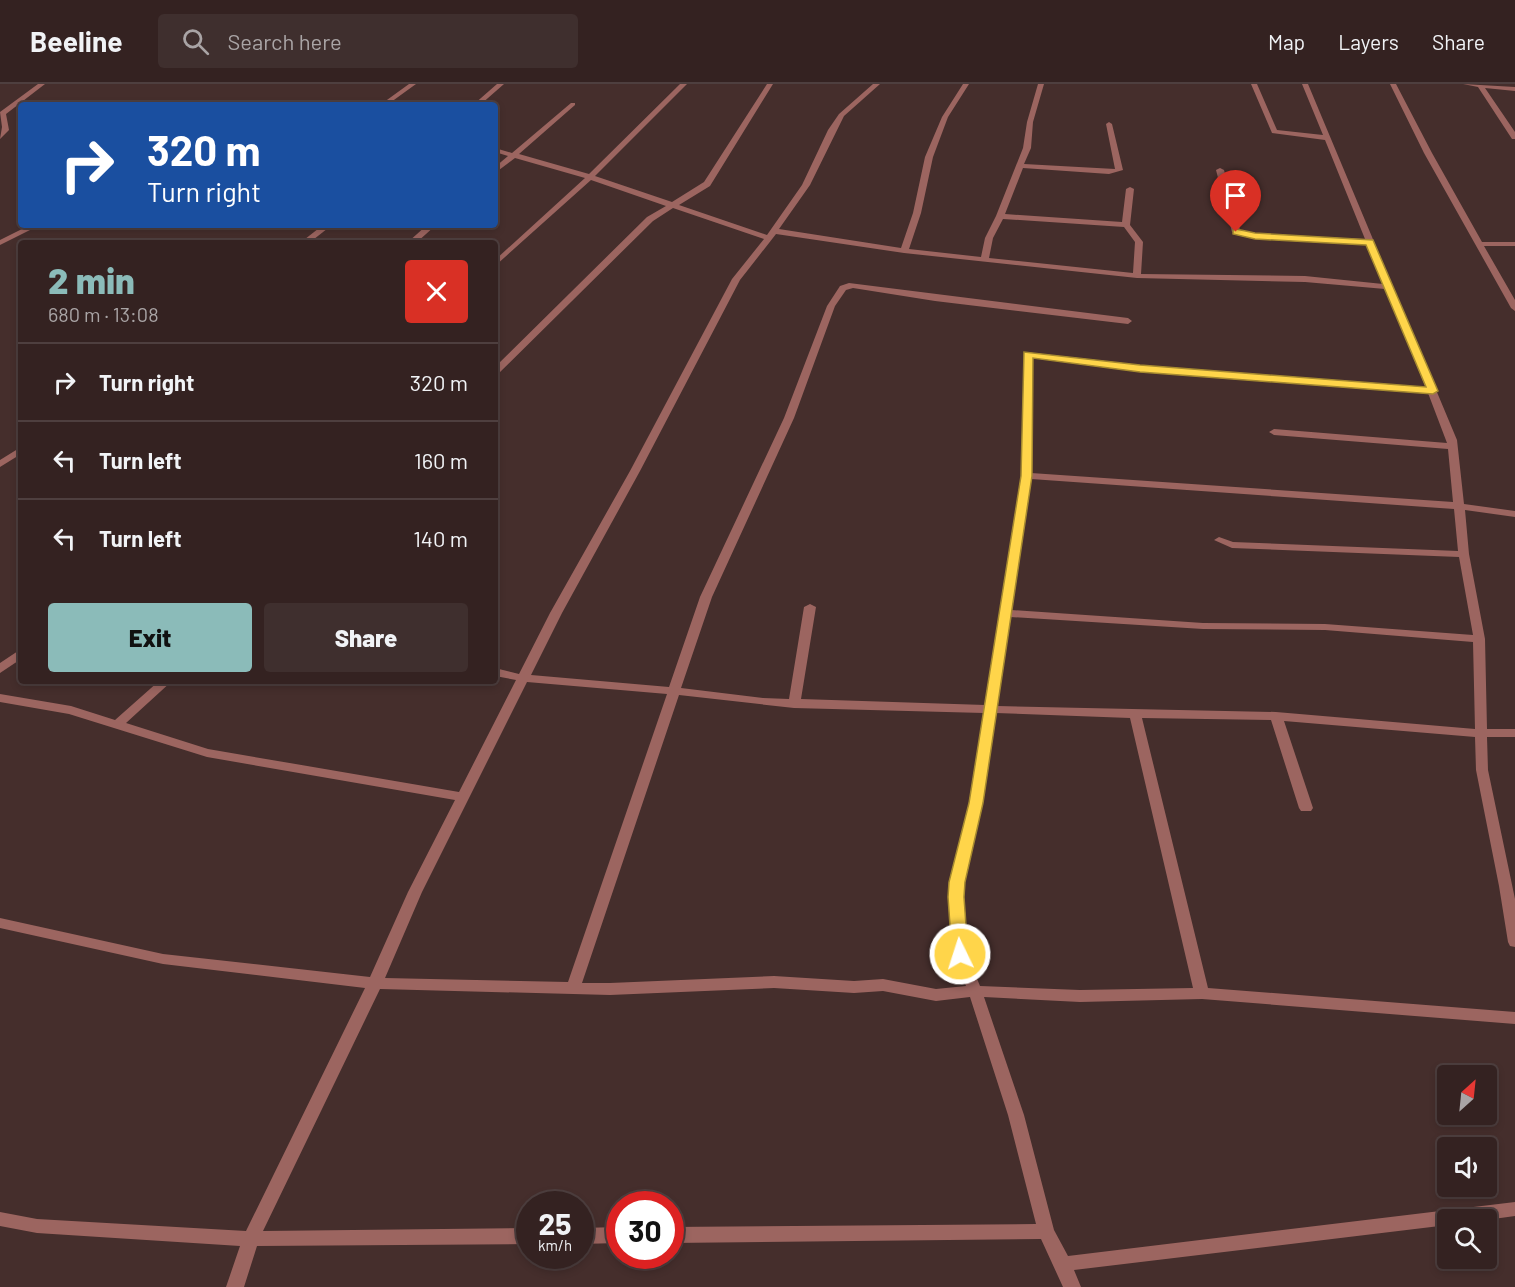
<!DOCTYPE html>
<html lang="en">
<head>
<meta charset="utf-8">
<style>
	body { margin:0; font-family:Barlow,sans-serif; background:#3f2f2e; color:#f1f3f6; height:100vh; display:flex; flex-direction:column; font-size:22px; white-space:nowrap }
	* { box-sizing:border-box; margin:0 }
	p { font-size:20px; color:#a9a4a5 }
	.icon { flex:none; width:33px; height:33px; fill:none; stroke:currentColor; stroke-width:2; stroke-linecap:round; stroke-linejoin:round }
	.map { position:relative; flex:1; overflow:hidden }
	.drawer { position:absolute; left:18px; top:156px; width:480px; height:444px; display:flex; flex-direction:column; background:#342221; border-radius:6px; box-shadow:0 3px 9px #0003,0 0 0 2px #4e3f3f }
	.drawer>* { flex:none }
	.guide { position:absolute; left:18px; top:18px; width:480px; height:126px; border-radius:6px; box-shadow:0 3px 9px #0003,0 0 0 2px #4e3f3f; background:#1a4fa0; color:#fff; overflow:hidden }
	.needle { width:39px; rotate:27deg }
	.tools { position:absolute; left:1437px; top:981px; display:grid; gap:12px }
	.tools a { display:grid; place-items:center; width:60px; height:60px; border-radius:6px; background:#342221; box-shadow:0 3px 9px #0003,0 0 0 2px #4e3f3f; font-size:30px }
	.speed { position:absolute; left:516px; top:1107px; display:flex; gap:12px; font-size:30px; font-weight:700; text-align:center }
	.speed>* { display:grid; place-content:center; width:78px; height:78px; border-radius:50%; background:#342221; box-shadow:0 3px 9px #0003,0 0 0 2px #4e3f3f; line-height:1 }
	.speed small { font-size:15px; font-weight:400 }
	.speed .limit { border:9px solid #d22; background:#fff; color:#111 }
	.pin { position:absolute; display:grid; place-items:center; width:51px; height:51px; color:#fff; margin:-62px -26px; border-radius:50% 50% 50% 0; rotate:-45deg; box-shadow:0 0 6px #0007 }
	.pin .icon { rotate:45deg }
	.me { position:absolute; width:66px; margin:-33px; rotate:356deg; stroke-linejoin:round; filter:drop-shadow(0 0 4px #0008) }
	.turn { display:flex; align-items:center; gap:21px; height:126px; padding:0 30px; font-size:27px }
	.turn .icon { width:78px; height:78px; stroke-width:2.5 }
	.turn b { display:block; font-size:42px; line-height:51px }
	.round { display:grid; place-items:center; flex:none; width:63px; height:63px; border-radius:6px; background:#3f2f2e }
	.overview { display:flex; align-items:center; justify-content:space-between; height:102px; padding:0 30px }
	h1 { font-size:36px; font-weight:800; line-height:45px; color:#8bbbb9 }
	.cta { display:flex; gap:12px; margin-top:auto; padding:12px 30px }
	.cta a { flex:1; height:69px; border-radius:6px; background:#8bbbb9; color:#111; font-size:24px; font-weight:800; line-height:69px; text-align:center }
	.cta a+a { background:#3f2f2e; color:#f1f3f6 }
	ul { padding:0; list-style:none }
	li { display:flex; align-items:center; gap:18px; height:78px; padding:0 30px; border-top:2px solid #4e3f3f }
	li div { flex:1 }
	li b { display:block; font-size:22px }
	li em { font-style:normal }
	header { display:flex; align-items:center; gap:36px; box-sizing:border-box; height:84px; padding:0 30px; background:#342221; border-bottom:2px solid #4e3f3f }
	header strong { font-size:28px }
	nav { display:flex; gap:33px; margin-inline-start:auto; font-size:21px }
	.search { width:420px; height:54px; background:#3f2f2e; display:flex; align-items:center; gap:15px; box-sizing:border-box; padding:0 21px; border-radius:6px; color:#a9a4a5; font-size:22px }
	.map>svg:first-child { display:block }
	.lines { fill:none; stroke-linecap:round; stroke-linejoin:round }
	.minor { fill:#9c6560; fill-rule:evenodd }
	.route { fill:#ffd54a; stroke:#a68a30; stroke-width:1.5 }
</style>
</head>
<body>
<header>
<strong>Beeline</strong>
<div class="search"><svg class="icon" aria-label="search" viewBox="0 0 24 24"><circle cx="10" cy="10" r="6"/><path d="M15 15l6 6"/></svg>Search here</div>
<nav><a>Map</a><a>Layers</a><a>Share</a></nav>
</header>
<div class="map">
<svg width="1515" height="1203" viewBox="0 0 1515 1203">
	<rect width="100%" height="100%" fill="#452e2c"/>
	<g class="lines">
		<path class="minor" d="M38,0H45L6,30L9,46L0,55L2,43L0,28Z
			M409,0H416L387,21H380Z
			M497,0H504L480,21H473Z
			M680,0H687L595,92L672,118L704,98L767,0H773L710,102L679,121L767,151L802,101L828,46L839,30L873,0H880L844,32L810,101L779,145L901,164L913,129L925,73L942,33L963,0H969L948,33L933,73L921,129L909,165L981,173L985,154L996,132L1023,64L1027,38L1038,0H1044L1033,38L1031,64L1024,80L1115,85L1106,40L1109,38L1112,40L1123,86L1109,90L1023,84L1005,130L1122,138L1126,105L1130,103L1134,105L1130,141L1143,158L1141,190L1305,192L1383,200L1367,160L1255,154L1232,148L1216,86L1220,84L1224,86L1240,146L1255,150L1365,155L1325,56L1272,49L1251,0H1257L1277,46L1323,51L1302,0H1308L1457,356L1464,420L1515,427V433L1465,426L1469,470L1485,555L1487,645H1515V653H1487L1488,686L1515,815V863L1510,862L1508,858L1499,802L1476,686L1475,653L1284,637L1313,724L1311,727H1301L1299,724L1271,636L1142,634L1208,904L1515,928V940L1202,915L1080,918L984,913L1024,1031L1054,1146L1068,1172L1515,1118V1132L1486,1136H1448V1141L1074,1186L1081,1203H1063L1041,1155L670,1159V1143L1036,1140L1008,1031L970,913L936,917L883,907L854,909L774,904L610,911L380,905L263,1147L530,1144V1160L257,1162L244,1203H226L240,1162L37,1149L0,1142V1128L37,1135L246,1147L365,904L163,880L0,844V834L163,870L370,893L408,808L455,716L207,673L69,630L0,618V610L71,622L115,636L159,597H172L126,639L208,665L459,708L516,596L495,592V584L519,590L550,529L630,387L732,195L764,155L673,124L653,137L498,290L495,291V283L647,133L666,122L591,96L495,182V176L585,94L515,74L495,89V83L508,72L495,68V64L512,69L571,19H575V21L519,70L589,90ZM1003,135L1124,143L1135,158L1133,189L989,174L993,154ZM776,150L904,169L1137,194L1305,198L1385,205L1426,304L1140,281L1025,268L1021,392L985,621L801,615L816,523L810,520L804,523L789,615L763,614L681,604L712,513L794,334L835,222L846,206L853,204L935,217L1128,240L1132,237L1128,234L849,199L840,202L827,222L784,334L700,513L669,603L531,591L562,529L640,387L740,196ZM1032,273L1140,287L1428,309L1447,359L1274,345L1269,348L1274,351L1448,365L1453,418L1031,389ZM1031,395L1454,425L1458,467L1233,458L1219,453L1214,456L1232,464L1459,473L1473,551L1325,540L1203,539L1011,526ZM1010,533L1203,545L1325,546L1473,558L1475,645L1276,628L997,622ZM527,598L667,610L568,898L385,894L422,808ZM679,611L794,624L984,629L969,719L950,798L949,813L953,870L966,902L936,905L883,895L854,897L774,892L610,899H582ZM996,629L1130,634L1193,904L1080,906L980,902L967,870L963,813L964,798L983,719Z
			M1390,0H1396L1432,69L1482,158H1515V162H1484L1515,216V227L1511,224L1424,69Z
			M1463,0L1515,3V7L1485,4L1515,48V55H1512L1478,3Z
			M30,141H40L0,161V156Z
			M323,141H332L309,159H300Z
			M427,141H436L416,159H407Z
			M21,363V370L0,383V376Z
			M21,565V575L0,589V579Z
			M620,1143V1159L580,1160V1144Z"/>
	</g>
	<path class="route" d="M1236,145L1255,149L1373,156L1438,307L1433,310L1140,288L1033,274L1032,392L983,719L965,798L964,813L968,870L966,875L960,877L954,875L952,870L948,813L949,798L969,719L1021,392L1024,268L1140,281L1426,303L1366,161L1255,155L1233,150V146Z"/>
</svg>
<div class="tools">
<a><svg class="needle" viewBox="-14 -14 28 28"><path d="M0-13l5 13h-10z" fill="#e53935"/><path d="M0 13l5-13h-10z" fill="#a9a4a5"/></svg></a>
<a><svg class="icon" aria-label="sound" viewBox="0 0 24 24"><path d="M4 9h4l5-4v14l-5-4H4zM17 9q2 3 0 6"/></svg></a>
<a><svg class="icon" aria-label="search" viewBox="0 0 24 24"><circle cx="10" cy="10" r="6"/><path d="M15 15l6 6"/></svg></a>
</div>
<div class="speed"><div>25<small>km/h</small></div><div class="limit">30</div></div>
<div class="pin" style="left:1236px;top:148px;background:#d93025"><svg class="icon" aria-label="arrive" viewBox="0 0 24 24"><path d="M6 21V4h12l-3 4 3 4H6"/></svg></div>
<svg class="me" style="left:960px;top:870px" viewBox="-20 -20 40 40"><circle r="17" fill="#ffd54a" stroke="#fff" stroke-width="3"/><path d="M0-11L8 9 0 5-8 9z" fill="#fff"/></svg>
<div class="guide">
<div class="turn"><svg class="icon" aria-label="right" viewBox="0 0 24 24"><path d="M7 20v-9h11M14 6l5 5-5 5"/></svg><div><b>320 m</b>Turn right</div></div>
</div>
<section class="drawer">
<div class="overview"><div><h1>2 min</h1><p>680 m · 13:08</p></div><a class="round" style="background:#d93025;color:#fff"><svg class="icon" aria-label="close" viewBox="0 0 24 24"><path d="M6 6l12 12M18 6L6 18"/></svg></a></div>
<ul>
<li><svg class="icon" aria-label="right" viewBox="0 0 24 24"><path d="M7 20v-9h11M14 6l5 5-5 5"/></svg><div><b>Turn right</b></div><em>320 m</em></li>
<li><svg class="icon" aria-label="left" viewBox="0 0 24 24"><path d="M17 20v-9H6M10 6l-5 5 5 5"/></svg><div><b>Turn left</b></div><em>160 m</em></li>
<li><svg class="icon" aria-label="left" viewBox="0 0 24 24"><path d="M17 20v-9H6M10 6l-5 5 5 5"/></svg><div><b>Turn left</b></div><em>140 m</em></li>
</ul>
<div class="cta"><a>Exit</a><a>Share</a></div>
</section>
</div>
</body>
</html>
